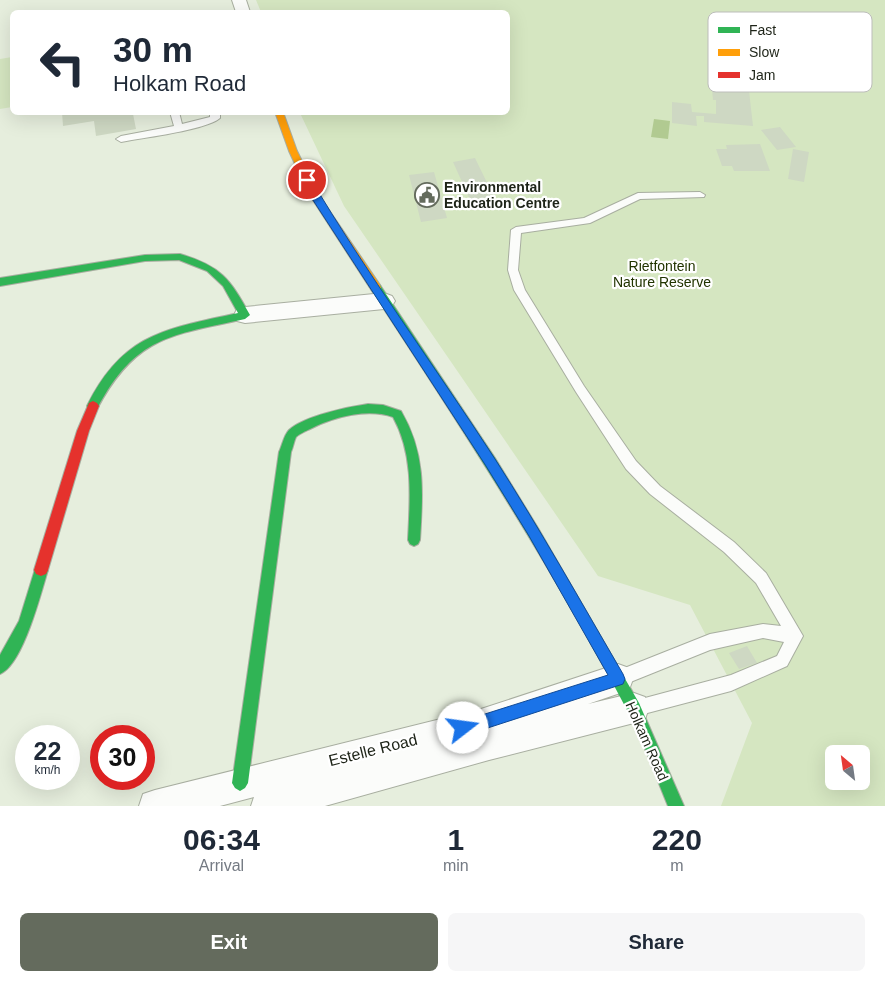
<!DOCTYPE html>
<html lang="en">
<head>
<meta charset="utf-8">
<style>
	body { margin:0; font-family:Arial,sans-serif; background:#f6f6f7; color:#1f2937; height:100vh; display:flex; flex-direction:column; font-size:19px; white-space:nowrap }
	* { box-sizing:border-box; margin:0 }
	p { font-size:16px; color:#747a83 }
	.icon { flex:none; width:28px; height:28px; fill:none; stroke:currentColor; stroke-width:2; stroke-linecap:round; stroke-linejoin:round }
	.map { position:relative; height:806px; overflow:hidden }
	.sheet { display:flex; flex-direction:column; background:#fff; flex:1 }
	.sheet>* { flex:none }
	.banner { position:absolute; left:10px; top:10px; width:500px; height:105px; border-radius:8px; box-shadow:0 5px 20px #0002; background:#fff; color:#1f2937; overflow:hidden }
	.needle { width:32px; rotate:331deg }
	.buttons { position:absolute; left:825px; top:745px; display:grid; gap:10px }
	.buttons a { display:grid; place-items:center; width:45px; height:45px; border-radius:8px; background:#fff; box-shadow:0 5px 20px #0002; font-size:25px }
	.speed { position:absolute; left:15px; top:725px; display:flex; gap:10px; font-size:25px; font-weight:700; text-align:center }
	.speed>* { display:grid; place-content:center; width:65px; height:65px; border-radius:50%; background:#fff; box-shadow:0 5px 20px #0002; line-height:1 }
	.speed small { font-size:12px; font-weight:400 }
	.speed .limit { border:8px solid #d22; background:#fff; color:#111 }
	.pin { position:absolute; display:grid; place-items:center; width:42px; height:42px; color:#fff; margin:-21px; border:2px solid #fff; border-radius:50%; box-shadow:0 1px 5px #0007 }
	.me { position:absolute; width:55px; margin:-28px; rotate:75deg; stroke-linejoin:round; filter:drop-shadow(0 0 4px #0008) }
	.turn { display:flex; align-items:center; gap:18px; height:105px; padding:0 20px; font-size:22px }
	.turn .icon { width:65px; height:65px; stroke-width:2.5 }
	.turn b { display:block; font-size:35px; line-height:42px }
	.eta { display:flex; justify-content:space-evenly; align-items:center; height:85px; text-align:center }
	.eta b { font-size:30px; font-weight:700; line-height:35px }
	.action { display:flex; gap:10px; margin-top:auto; padding:10px 20px }
	.action a { flex:1; height:58px; border-radius:8px; background:#646b5d; color:#fff; font-size:20px; font-weight:700; line-height:58px; text-align:center }
	.action a+a { background:#f6f6f7; color:#1f2937 }
	.map>svg:first-child { display:block }
	.green { fill:#d5e6c1; fill-rule:evenodd }
	.water { fill:#b1ca91 }
	.building { fill:#ced8c3 }
	.lines { fill:none; stroke-linecap:round; stroke-linejoin:round }
	.lane-casing { stroke:#a8aea0; stroke-width:2 }
	.street-casing { stroke:#a8aea0; stroke-width:2 }
	.fast-casing { stroke:#a8aea0; stroke-width:2 }
	.slow-casing { stroke:#a8aea0; stroke-width:2 }
	.jam-casing { stroke:#a8aea0; stroke-width:2 }
	.lane { fill:#fbfcfa; fill-rule:evenodd }
	.street { fill:#fbfcfa; fill-rule:evenodd }
	.fast { fill:#30b455; fill-rule:evenodd }
	.slow { fill:#ff9f0a; fill-rule:evenodd }
	.jam { fill:#e5322d; fill-rule:evenodd }
	.route { fill:#1a73e8; stroke:#114b97 }
	.labels { text-anchor:middle; dominant-baseline:central; stroke-width:4.5; stroke-linejoin:round; paint-order:stroke }
	.poi-label { font-size:14px; font-weight:bold; fill:#1e2418; stroke:#fff; text-anchor:start }
	.park-label { font-size:14px; fill:#213400; stroke:#fff }
	.street-label { font-size:14px; fill:#1e2418; stroke:#fff }
	.near-street-label { font-size:16px; fill:#1e2418; stroke:#fff }
	.key { fill:#fff; stroke:#bcbdba; stroke-width:1 }
	.key-label { font-size:14px; fill:#1e2418 }
</style>
</head>
<body>
<div class="map">
<svg width="885" height="806" viewBox="0 0 885 806">
	<rect width="100%" height="100%" fill="#e6eedd"/>
	<path class="green" d="M256,0H885V806H721L752,723L690,605L598,576L344,206L300,113L508,112V12H261ZM834,754H861V781H834Z
		M12,57V107L0,109V59Z"/>
	<path class="water" d="M654,119L670,121L668,139L651,137Z"/>
	<path class="building" d="M711,79L748,82L753,126L704,122V116H696L697,126L672,123V102L691,104L692,112L716,114V100H713Z
		M62,112H137L138,113L133,114L136,129L96,136L94,121L63,126Z
		M780,127L796,147L777,150L761,130Z
		M760,144L770,171H734L732,166H722L716,149H727L726,145Z
		M793,149L809,152L804,182L788,179Z
		M475,158L495,199L472,204L453,162Z
		M434,172L447,218L421,222L409,175Z
		M747,646L757,663L739,669L729,653Z"/>
	<g class="lines">
		<defs>
			<path id="lane" d="M170,112H179L182,124L210,117V112H220V118C207,130 141,138 121,142L116,139L121,136L174,126Z
				M700,192L705,195L704,197L640,199L590,223L521,233L518,270L525,290L584,386L636,461L660,486L734,542L766,573L803,636L787,666L731,691L636,716L630,714L628,708L630,702L731,675L777,656L784,642L763,638L710,650L618,687L612,685L610,679L612,673L710,634L763,624L781,626L756,583L724,552L650,494L626,469L576,392L514,290L508,270L511,230L516,227L584,218L638,193Z"/>
			<path id="street" d="M232,0H246L250,12H236Z
				M384,293L392,296L395,301L392,306L384,309L245,323L237,321L234,315L237,309L245,307Z
				M618,664L629,668L633,679L629,690L588,704L634,693L645,697L649,708L645,719L634,723L489,760L325,806H251L254,797L220,806H139L143,794L155,790L481,709Z"/>
			<path id="fast" d="M180,254C221,266 230,279 250,315L245,319C172,335 135,336 97,409H89L87,406C123,333 166,329 238,313L223,286L207,271L179,260L145,261L0,286V278L145,255Z
				M376,284L380,285L495,458L538,528L639,703L684,806H668C655,775 644,742 628,712C552,566 462,428 372,291L371,288Z
				M368,404L383,405L401,411C426,454 423,492 420,540L418,544L414,546L410,544L408,540C410,498 414,455 393,417C367,408 334,417 310,429C306,431 299,434 296,437C294,441 293,448 291,452L248,783L245,788L240,791L235,788L232,783L279,452C282,446 284,435 289,430C304,416 348,407 368,404Z
				M41,564L46,566L48,570C41,593 23,665 0,674V655L19,621L36,566Z"/>
			<path id="slow" d="M275,112H283L297,151L318,194L380,285L381,288L380,291H372L309,194L289,151Z"/>
			<path id="jam" d="M93,401L97,403L99,406L89,431L48,570L46,574L41,576L36,574L34,570L77,431L89,403Z"/>
		</defs>
		<use href="#lane" class="lane-casing"/>
		<use href="#street" class="street-casing"/>
		<use href="#fast" class="fast-casing"/>
		<use href="#slow" class="slow-casing"/>
		<use href="#jam" class="jam-casing"/>
		<use href="#lane" class="lane"/>
		<use href="#street" class="street"/>
		<use href="#fast" class="fast"/>
		<use href="#slow" class="slow"/>
		<use href="#jam" class="jam"/>
	</g>
	<path class="route" d="M307,177L310,178C367,274 434,365 495,459C540,529 581,602 623,674L625,679L623,684L463,736L458,734L455,728L458,723L463,721L608,675L529,536L486,466L309,194L302,180Z"/>
	<defs>
		<symbol id="civic-ring" viewBox="-11 -11 22 22"><circle r="9.5" fill="#fff" stroke="#646b5d" stroke-width="1.5"/><path d="M-.6-6.5H3V-4.5H.6V-3L4-1V1h2V6H-6V1h2V-1L-.6-3ZM-1.2 2.5V6h2.4V2.5Z" fill="#646b5d"/></symbol>
	</defs>
	<g fill-rule="evenodd">
		<use href="#civic-ring" x="413" y="181" width="28" height="28"/>
	</g>
	<g class="labels">
		<g class="poi-label">
			<text x="444" y="187">Environmental<tspan x="444" dy="16">Education Centre</tspan></text>
		</g>
		<g class="park-label">
			<text x="662" y="266">Rietfontein<tspan x="662" dy="16">Nature Reserve</tspan></text>
		</g>
		<g class="street-label">
			<text transform="translate(647 741) rotate(66)">Holkam Road</text>
		</g>
		<g class="near-street-label">
			<text transform="translate(373 750) rotate(-14)">Estelle Road</text>
		</g>
	</g>
	<rect x="708" y="12" width="164" height="80" rx="8" class="key"/>
	<rect x="718" y="27" width="22" height="6" fill="#30b455"/>
	<rect x="718" y="49" width="22" height="7" fill="#ff9f0a"/>
	<rect x="718" y="72" width="22" height="6" fill="#e5322d"/>
	<g class="key-label">
		<text x="749" y="35">Fast</text>
		<text x="749" y="57">Slow</text>
		<text x="749" y="80">Jam</text>
	</g>
</svg>
<div class="buttons">
<a><svg class="needle" viewBox="-14 -14 28 28"><path d="M0-13l5 13h-10z" fill="#e53935"/><path d="M0 13l5-13h-10z" fill="#747a83"/></svg></a>
</div>
<div class="speed"><div>22<small>km/h</small></div><div class="limit">30</div></div>
<div class="pin" style="left:307px;top:180px;background:#d93025"><svg class="icon" aria-label="arrive" viewBox="0 0 24 24"><path d="M6 21V4h12l-3 4 3 4H6"/></svg></div>
<svg class="me" style="left:463px;top:728px" viewBox="-20 -20 40 40"><circle r="19" fill="#fff"/><path d="M0-13L10 11 0 6-10 11z" fill="#1a73e8"/></svg>
<div class="banner">
<div class="turn"><svg class="icon" aria-label="left" viewBox="0 0 24 24"><path d="M17 20v-9H6M10 6l-5 5 5 5"/></svg><div><b>30 m</b>Holkam Road</div></div>
</div>
</div>
<section class="sheet">
<div class="eta">
<div><b>06:34</b><p>Arrival</p></div>
<div><b>1</b><p>min</p></div>
<div><b>220</b><p>m</p></div>
</div>
<div class="action"><a>Exit</a><a>Share</a></div>
</section>
</body>
</html>
